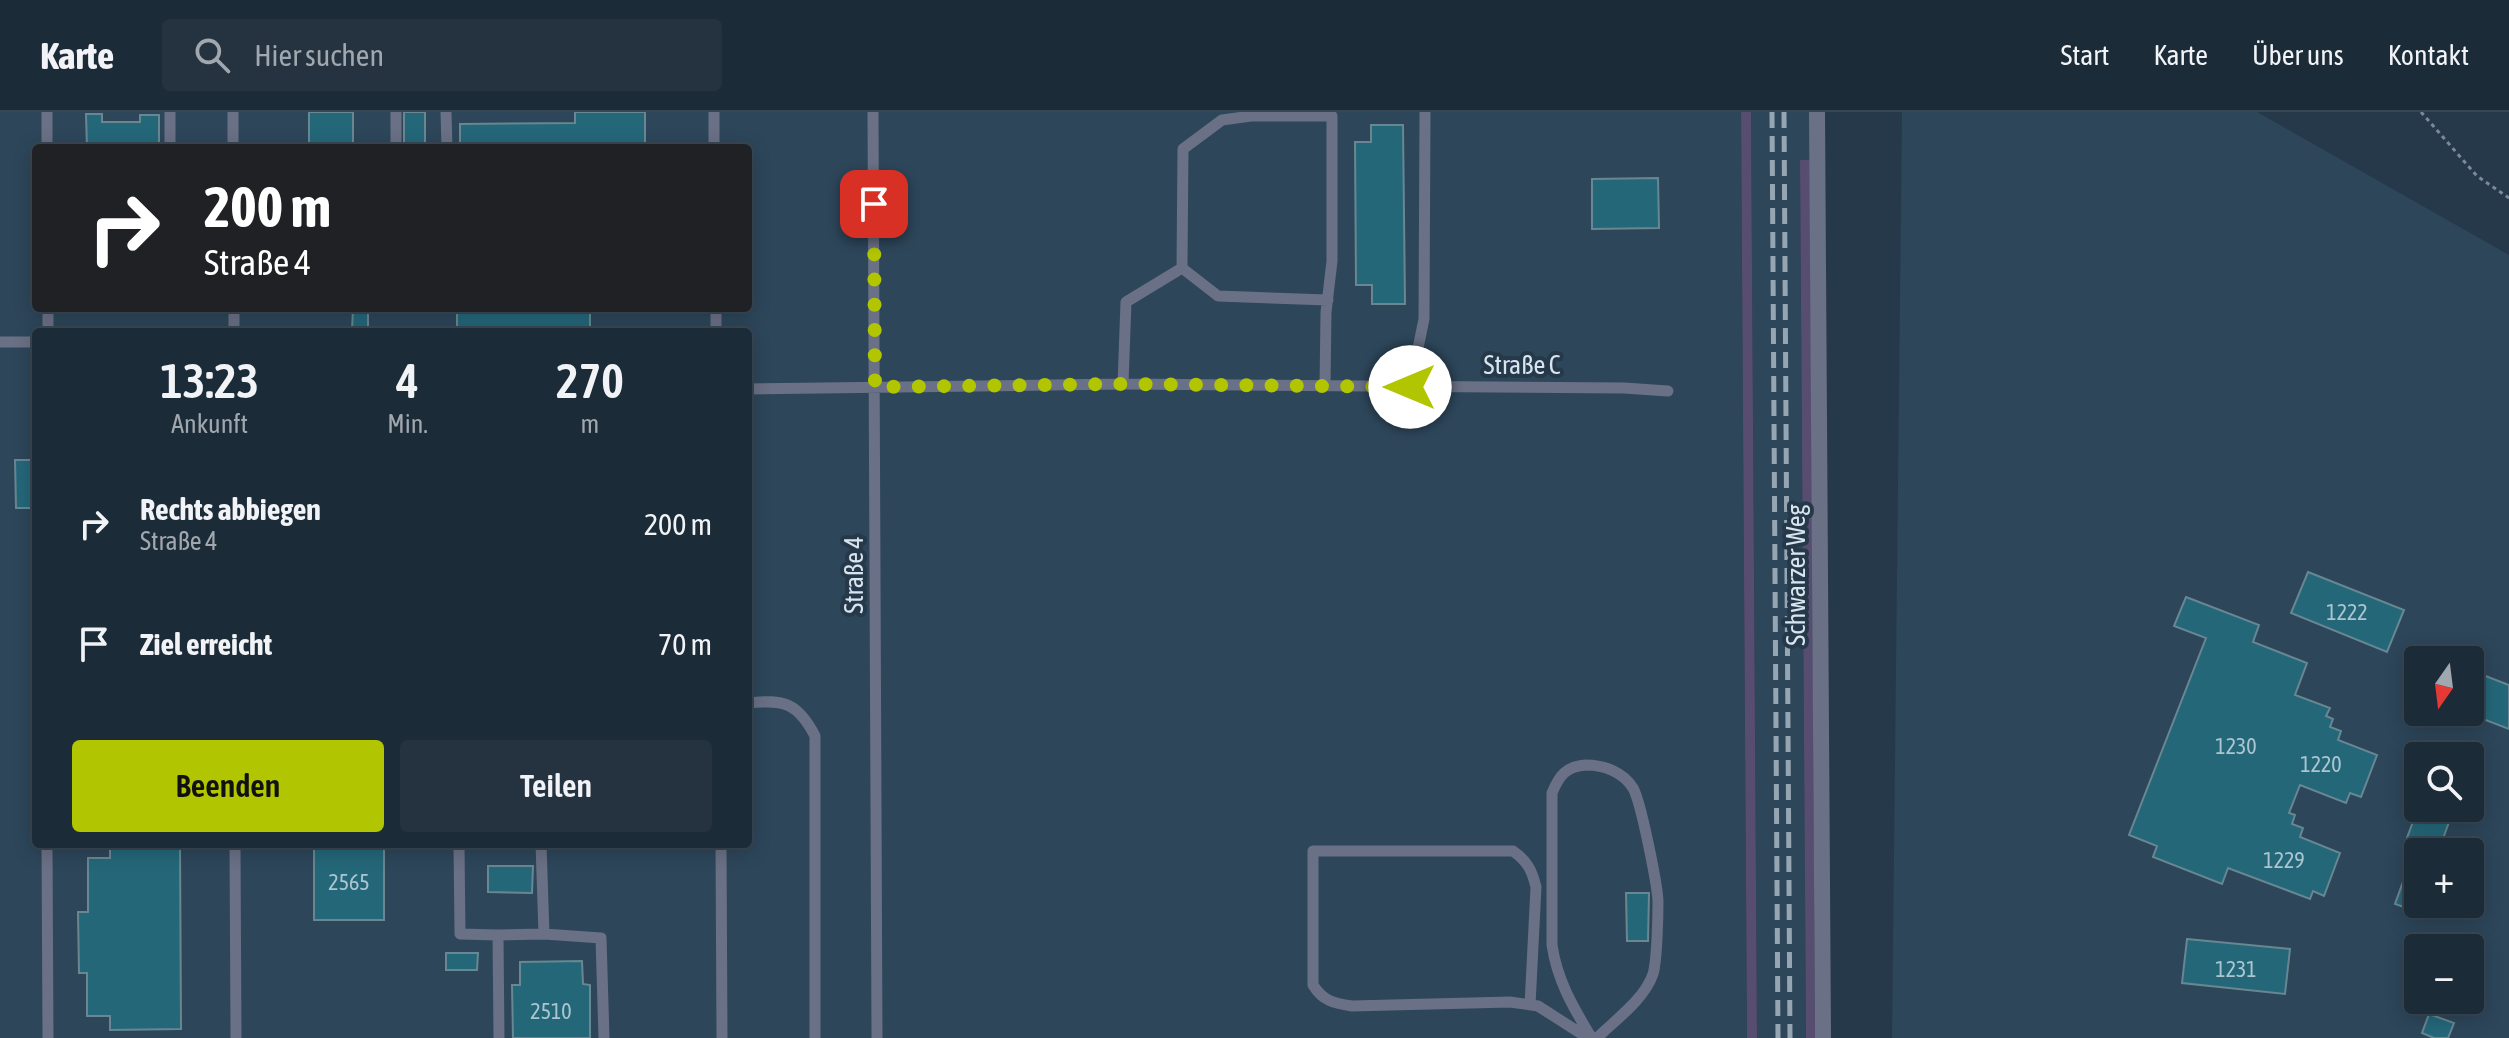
<!DOCTYPE html>
<html lang="de">
<head>
<meta charset="utf-8">
<style>
	body { margin:0; font-family:"Asap Condensed",sans-serif; background:#253340; color:#f1f3f6; height:100vh; display:flex; flex-direction:column; font-size:30px; white-space:nowrap }
	* { box-sizing:border-box; margin:0 }
	p { font-size:26px; color:#a0a7ae }
	.icon { flex:none; width:44px; height:44px; fill:none; stroke:currentColor; stroke-width:2; stroke-linecap:round; stroke-linejoin:round }
	.map { position:relative; flex:1; overflow:hidden }
	.details { position:absolute; left:32px; top:216px; width:720px; height:520px; display:flex; flex-direction:column; background:#1c2b38; border-radius:8px; box-shadow:0 4px 20px #0003,0 0 0 2px #3a4753 }
	.details>* { flex:none }
	.banner { position:absolute; left:32px; top:32px; width:720px; height:168px; border-radius:8px; box-shadow:0 4px 20px #0003,0 0 0 2px #3a4753; background:#202124; color:#fff; overflow:hidden }
	.needle { width:52px; rotate:194deg }
	.fabs { position:absolute; left:2404px; top:534px; display:grid; gap:16px }
	.fabs a { display:grid; place-items:center; width:80px; height:80px; border-radius:8px; background:#1c2b38; box-shadow:0 4px 20px #0003,0 0 0 2px #3a4753; font-size:40px }
	.pin { position:absolute; display:grid; place-items:center; width:68px; height:68px; color:#fff; margin:-34px; border-radius:16px; box-shadow:0 4px 12px #0006 }
	.me { position:absolute; width:88px; margin:-44px; rotate:270deg; stroke-linejoin:round; filter:drop-shadow(0 0 6px #0008) }
	.turn { display:flex; align-items:center; gap:28px; height:168px; padding:0 40px; font-size:36px }
	.turn .icon { width:104px; height:104px; stroke-width:2.5 }
	.turn b { display:block; font-size:56px; line-height:68px }
	.eta { display:flex; justify-content:space-evenly; align-items:center; height:136px; text-align:center }
	.eta b { font-size:48px; font-weight:600; line-height:56px }
	.cta { display:flex; gap:16px; margin-top:auto; padding:16px 40px }
	.cta a { flex:1; height:92px; border-radius:8px; background:#b1c500; color:#111; font-size:32px; font-weight:600; line-height:92px; text-align:center }
	.cta a+a { background:#253340; color:#f1f3f6 }
	ul { padding:0; list-style:none }
	li { display:flex; align-items:center; gap:24px; height:120px; padding:0 40px }
	li div { flex:1 }
	li b { display:block; font-size:30px }
	li em { font-style:normal }
	header { display:flex; align-items:center; gap:48px; box-sizing:border-box; height:112px; padding:0 40px; background:#1c2b38; border-bottom:2px solid #3a4753 }
	header strong { font-size:38px }
	nav { display:flex; gap:44px; margin-inline-start:auto; font-size:28px }
	.search { width:560px; height:72px; background:#253340; display:flex; align-items:center; gap:20px; box-sizing:border-box; padding:0 28px; border-radius:8px; color:#a0a7ae; font-size:30px }
	.map>svg:first-child { display:block }
	.built { fill:#2d465a; fill-rule:evenodd }
	.green { fill:#574d70 }
	.building { fill:#246779; stroke:#688792; stroke-width:2 }
	.lines { fill:none; stroke-linecap:round; stroke-linejoin:round }
	.path { stroke:#7b8a98; stroke-width:3; stroke-dasharray:4 4; stroke-linecap:butt }
	.lane { stroke:#6a7085; stroke-width:11 }
	.street { stroke:#6a7085; stroke-width:16 }
	.rail { stroke:#96a5b2; stroke-width:5; stroke-dasharray:16 8; stroke-linecap:butt }
	.route { stroke:#b1c500; stroke-width:14; stroke-dasharray:0 25.2 }
	.labels { text-anchor:middle; dominant-baseline:central; stroke-width:8; stroke-linejoin:round; paint-order:stroke }
	.number-label { font-size:22px; fill:#abc5d1 }
	.street-label { font-size:26px; fill:#d8e4ee; stroke:#26394a }
</style>
</head>
<body>
<header>
<strong>Karte</strong>
<div class="search"><svg class="icon" aria-label="search" viewBox="0 0 24 24"><circle cx="10" cy="10" r="6"/><path d="M15 15l6 6"/></svg>Hier suchen</div>
<nav><a>Start</a><a>Karte</a><a>Über uns</a><a>Kontakt</a></nav>
</header>
<div class="map">
<svg width="2509" height="926" viewBox="0 0 2509 926">
	<rect width="100%" height="100%" fill="#26394a"/>
	<path class="built" d="M0,0H1741L1747,926H0ZM36,36H748V196H36ZM36,220H748V732H36Z
		M1751,0H1810V48L1800,49L1806,926H1757Z
		M1902,0H2257L2509,143V926H1892ZM2418,548H2470V600H2418ZM2418,644H2470V696H2418ZM2418,740H2470V792H2418ZM2418,836H2470V888H2418Z"/>
	<path class="green" d="M1741,0H1751L1757,926H1747Z
		M1800,48H1810L1815,926H1806Z"/>
	<path class="building" d="M309,0H353V36H309Z
		M404,0H425V36H404Z
		M575,0H645V36H460V12L575,11Z
		M86,2H102V10H140V3H159V36H87Z
		M1371,13H1403L1405,192H1372V173H1356L1355,30H1371Z
		M1658,66L1659,116L1592,117V67Z
		M353,196H368V219H352Z
		M457,196H590V220L457,219Z
		M15,348H35L36,396H16Z
		M2308,460L2404,498L2387,540L2291,501Z
		M2186,485L2259,513L2253,530L2307,551L2295,583L2330,596L2326,604L2333,607L2330,615L2341,619L2338,628L2377,643L2361,685L2350,681L2346,691L2300,673L2289,701L2295,703L2292,712L2303,716L2300,725L2340,741L2324,784L2313,779L2310,787L2228,756L2222,772L2153,745L2157,734L2129,723L2206,526L2174,514Z
		M2470,558L2509,573V617L2470,602Z
		M2418,696H2454L2439,738L2407,726Z
		M110,732H180L181,917L110,918V904H87V861H79L78,800H88V746H110Z
		M314,732H384V808H314Z
		M2416,734H2418V800L2395,792Z
		M488,754H533L532,781L488,780Z
		M1626,781H1649L1648,829H1627Z
		M2187,827L2290,837L2285,882L2182,871Z
		M446,841H478L477,858H446Z
		M582,849L583,872L590,873V926H513L512,873H520V850Z
		M2429,902L2454,911L2448,926H2434L2422,921Z"/>
	<g class="lines">
		<path class="path" d="M2421,0L2477,64L2509,86"/>
		<path class="lane" d="M47,0V36
			M233,0V36
			M396,0V36
			M446,0L447,36
			M714,0V36
			M873,0L877,926
			M1251,4H1332V149L1326,200L1325,274
			M170,36V0
			M1182,156L1218,184L1328,188
			M48,196V220
			M234,196V220
			M716,196V220
			M0,230H36
			M1123,272L1126,190L1182,156L1183,37L1222,8L1251,4V0
			M1410,275L1424,207L1425,0
			M748,277L1123,272L1624,276L1668,279
			M748,591C784,587 798,591 815,624V926
			M47,732L48,926
			M235,732L236,926
			M459,732L460,822L498,823
			M541,732L544,822
			M721,732L722,926
			M1530,893L1536,775C1532,758 1527,749 1513,739H1313V873C1323,889 1333,891 1352,894L1510,890L1538,894L1588,926
			M1591,925C1573,895 1557,868 1552,833V681C1559,664 1566,654 1586,653C1604,653 1623,660 1633,676C1641,690 1657,771 1658,789C1658,804 1657,849 1653,862C1644,888 1615,908 1597,926
			M499,926L498,823L544,822L601,826L604,926"/>
		<path class="street" d="M1817,0L1823,926"/>
		<path class="rail" d="M1772,0L1778,926
			M1784,0L1790,926"/>
	</g>
	<g class="lines">
		<path class="route" d="M874,92L875,275L1123,272L1410,275"/>
	</g>
	<g class="labels">
		<g class="number-label">
			<text x="2347" y="500">1222</text>
			<text x="2236" y="634">1230</text>
			<text x="2321" y="652">1220</text>
			<text x="2284" y="748">1229</text>
			<text x="349" y="770">2565</text>
			<text x="2236" y="857">1231</text>
			<text x="551" y="899">2510</text>
		</g>
		<g class="street-label">
			<text x="1522" y="253">Straße C</text>
			<text transform="translate(854 463) rotate(-90)">Straße 4</text>
			<text transform="translate(1796 463) rotate(-90)">Schwarzer Weg</text>
		</g>
	</g>
</svg>
<div class="fabs">
<a><svg class="needle" viewBox="-14 -14 28 28"><path d="M0-13l5 13h-10z" fill="#e53935"/><path d="M0 13l5-13h-10z" fill="#a0a7ae"/></svg></a>
<a><svg class="icon" aria-label="search" viewBox="0 0 24 24"><circle cx="10" cy="10" r="6"/><path d="M15 15l6 6"/></svg></a>
<a>+</a>
<a>−</a>
</div>
<div class="pin" style="left:874px;top:92px;background:#d93025"><svg class="icon" aria-label="arrive" viewBox="0 0 24 24"><path d="M6 21V4h12l-3 4 3 4H6"/></svg></div>
<svg class="me" style="left:1410px;top:275px" viewBox="-20 -20 40 40"><circle r="19" fill="#fff"/><path d="M0-13L10 11 0 6-10 11z" fill="#b1c500"/></svg>
<div class="banner">
<div class="turn"><svg class="icon" aria-label="right" viewBox="0 0 24 24"><path d="M7 20v-9h11M14 6l5 5-5 5"/></svg><div><b>200 m</b>Straße 4</div></div>
</div>
<section class="details">
<div class="eta">
<div><b>13:23</b><p>Ankunft</p></div>
<div><b>4</b><p>Min.</p></div>
<div><b>270</b><p>m</p></div>
</div>
<ul>
<li><svg class="icon" aria-label="right" viewBox="0 0 24 24"><path d="M7 20v-9h11M14 6l5 5-5 5"/></svg><div><b>Rechts abbiegen</b><p>Straße 4</p></div><em>200 m</em></li>
<li><svg class="icon" aria-label="arrive" viewBox="0 0 24 24"><path d="M6 21V4h12l-3 4 3 4H6"/></svg><div><b>Ziel erreicht</b></div><em>70 m</em></li>
</ul>
<div class="cta"><a>Beenden</a><a>Teilen</a></div>
</section>
</div>
</body>
</html>
